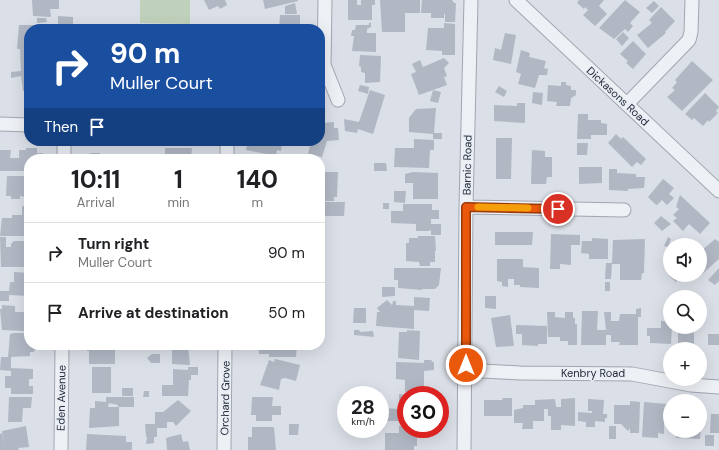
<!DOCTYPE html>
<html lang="en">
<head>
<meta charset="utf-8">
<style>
	body { margin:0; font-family:"DM Sans",sans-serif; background:#f6f6f6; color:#202124; height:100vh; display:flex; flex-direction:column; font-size:15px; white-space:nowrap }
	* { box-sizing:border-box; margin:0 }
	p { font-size:13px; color:#757577 }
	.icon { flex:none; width:22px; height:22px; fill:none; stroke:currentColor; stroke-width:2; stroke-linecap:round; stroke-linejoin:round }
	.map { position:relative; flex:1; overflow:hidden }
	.sheet { position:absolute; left:24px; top:154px; width:301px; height:196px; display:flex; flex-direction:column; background:#fff; border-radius:16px; box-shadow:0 4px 16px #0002 }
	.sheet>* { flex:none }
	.banner { position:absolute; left:24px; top:24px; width:301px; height:122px; border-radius:16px; box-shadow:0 4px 16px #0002; background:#1a4fa0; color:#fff; overflow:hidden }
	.buttons { position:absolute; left:663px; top:238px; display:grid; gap:8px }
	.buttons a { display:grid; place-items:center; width:44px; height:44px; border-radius:50%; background:#fff; box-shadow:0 4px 16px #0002; font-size:20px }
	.speed { position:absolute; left:337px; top:386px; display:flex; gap:8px; font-size:20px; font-weight:700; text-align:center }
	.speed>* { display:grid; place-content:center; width:52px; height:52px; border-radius:50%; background:#fff; box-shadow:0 4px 16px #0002; line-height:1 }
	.speed small { font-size:10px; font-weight:400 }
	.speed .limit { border:6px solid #d22; background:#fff; color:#111 }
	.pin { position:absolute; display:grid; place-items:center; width:34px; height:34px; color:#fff; margin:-17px; border:2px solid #fff; border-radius:50%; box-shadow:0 1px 4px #0007 }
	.me { position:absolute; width:44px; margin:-22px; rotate:0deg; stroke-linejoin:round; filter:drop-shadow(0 0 3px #0008) }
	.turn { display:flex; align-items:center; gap:14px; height:84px; padding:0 20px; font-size:18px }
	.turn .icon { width:52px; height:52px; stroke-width:2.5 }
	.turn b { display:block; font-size:28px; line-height:34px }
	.then { display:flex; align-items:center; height:38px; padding:0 20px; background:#0003; gap:8px; font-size:15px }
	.eta { display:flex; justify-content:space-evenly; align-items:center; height:68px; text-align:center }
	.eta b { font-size:24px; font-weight:700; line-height:28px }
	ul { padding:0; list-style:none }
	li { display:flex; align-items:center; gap:12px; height:60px; padding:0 20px; border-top:1px solid #e0e0e0 }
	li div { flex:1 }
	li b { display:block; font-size:15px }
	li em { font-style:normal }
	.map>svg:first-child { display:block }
	.green { fill:#c0d1bb }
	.building { fill:#b1b8c4 }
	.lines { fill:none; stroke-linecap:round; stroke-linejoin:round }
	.street-casing { stroke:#a0a6b1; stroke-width:15 }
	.path { stroke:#b9bdc5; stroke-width:2; stroke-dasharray:3 3; stroke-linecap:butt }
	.street { stroke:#edf0f5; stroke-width:13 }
	.route-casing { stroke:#983908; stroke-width:10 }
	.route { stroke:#ea580c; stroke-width:7 }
	.slow { stroke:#f59e0b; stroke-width:7 }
	.labels { text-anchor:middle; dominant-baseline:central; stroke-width:3; stroke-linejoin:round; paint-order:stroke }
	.street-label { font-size:11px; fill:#242c3d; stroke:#eaeef4 }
</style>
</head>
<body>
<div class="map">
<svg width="719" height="450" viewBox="0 0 719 450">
	<rect width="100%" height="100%" fill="#dbdfe7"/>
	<path class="green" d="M140,0H190V24L140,23Z"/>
	<path class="building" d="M32,0H59V9H50L51,17L33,16Z
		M204,0H225L227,5L220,9L218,6L209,10Z
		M263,0H298V1L265,9Z
		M348,0H357V5H361V0H375V5H372V20H348Z
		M380,0H420V13H405V32H382Z
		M422,0H452L454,3H456L455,22H445V14H444V18H431V13H421Z
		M579,0H604L599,6L607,14L595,26L583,15L588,10L585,7L584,9L577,3Z
		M625,0L640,12L630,23L633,26L628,32L625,29L614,39L599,28Z
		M654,1L659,6L652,13L646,8Z
		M295,3L297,14H285V6Z
		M661,7L675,21L665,32L666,33L648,48L637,35L652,23L649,20Z
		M280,15H300V25H296V29H279Z
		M58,16L73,17V24H58Z
		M37,18H46L47,22L37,23Z
		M369,23H371V27L367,29V33H376V52L352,51L354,36H351L352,30H355L356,25H369Z
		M444,23L455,24V55H442V51L426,50L428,28H444Z
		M19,25H37V29H29V91H23L21,76L11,78V72L21,71L20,49H17Z
		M623,32L629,38L622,46L616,39Z
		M505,33L516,35L511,64L493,60L495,48L501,50Z
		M633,41L646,54L633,69L626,63L628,61L620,54Z
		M521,50L530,53L529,57L546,61L544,68L548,69L547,75H539L535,88L518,84L521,74L516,72Z
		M360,55L381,56L380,82L365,83V73L361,72V67L359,66Z
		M444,58L449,63L444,68L447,76L444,77L447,85L419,95L411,74L416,72L412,64L420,60L423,67Z
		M692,61L713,80L682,111L667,97L675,90L672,88L677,82L675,80Z
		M561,82H566V85L571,86V90H576V95L571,98L570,106H556L557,102L547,101L548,85L561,86Z
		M360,85L369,87L368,94L358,91Z
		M499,86L507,91L504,97L495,92Z
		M370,90L385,95L373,134L358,129L357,133L345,131L344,119L359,122Z
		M433,90L441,92L438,103L430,101Z
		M533,92L543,93L542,105L532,103Z
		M705,93L719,107L716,111L718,113L709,122L708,120L703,126L694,118L692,120L685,114Z
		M517,103H525V123L494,121V105L517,106Z
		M436,108L434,133H442V139H433V134L409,132V118L416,109Z
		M578,114H588V120H601V123L607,124V135H591V139H577Z
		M334,122V128H338L339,140L327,141L322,157L308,154L311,141H320V123Z
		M616,134L621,139L623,137L646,159L641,165L637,162L632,167L608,143Z
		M496,138H512L511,179H496Z
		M414,139L434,140V150H430L429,168L394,167L395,148H414Z
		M248,141H282L281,151L277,150L276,156L246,150Z
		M577,143H588L587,155H577Z
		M26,148H37V153H43V159H29V171H0V150H11L10,158H19V150H26Z
		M165,148H192L191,158L165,159Z
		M532,150L545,151V157H552V177H547L546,184H531Z
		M90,153H100V157L106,159H88Z
		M374,163H386L387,171H374Z
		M320,165H322V172H338L337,197H334V201H325V197H323V190H321Z
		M579,167H602V183L579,184Z
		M609,169H617V173L636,174V177H645L644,188L628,189V191L609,190Z
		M413,172L438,173V199H413V183H405V174Z
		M7,176H29V193H26V197L20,196V199H11V196H6Z
		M663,179L674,188L669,194L674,198L667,205L662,200L657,205L655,204L648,197Z
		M394,191H406L405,203L394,202Z
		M680,195L710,223L700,234L689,224L683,231L673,221L677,218L673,215L679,209L676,207Z
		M320,202H345L344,216H320Z
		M383,203H389V209H383Z
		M403,204H432V210H439V219H431V224H441V235H431V230L429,231H416V224L391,223V211H403Z
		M22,206H29V236H0L2,218H12V215H22Z
		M661,216L671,224L662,231L654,223Z
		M495,232H533L532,245H495Z
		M551,234L580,235V245H571V265L560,264V269H550Z
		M418,236H435L436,251H435V262H430V266H420L419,262L406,261V243H409V238H418Z
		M0,237H6V247H11V244L14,241H29V267H1Z
		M668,237L671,239L668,247L664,246Z
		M592,238L608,239V259H589V254L581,253L582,241H592Z
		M645,239L644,273H642L641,280H620V264H612L613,240Z
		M715,239L719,242V259L700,276V252Z
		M497,259H523V267L539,268V288L520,287V285H514V279H508V287L502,286V282L497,281Z
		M606,263H612L611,279H605Z
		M394,268H441L439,285L435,289H422V290L398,288V280H394Z
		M719,268V281L715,285L708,280Z
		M14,272L29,273V296L9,295V301H0V291H9L10,282H14Z
		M668,275H681L676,282Z
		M605,282H610V291H605Z
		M382,287H395V296L382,297Z
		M485,296H496V309L485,308Z
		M414,297L430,298L429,311L414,310V329L376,326L377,312H380L377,308L387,300L392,305L393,301H396V305L414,306Z
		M2,305L15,306V312H25V331L2,330L0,309H2Z
		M354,308H366V323H353Z
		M641,308V317H638V345H619L620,342H611V335H606V345H581L582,311H598L597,330H606L604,312H611V321H619L620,314H636V309Z
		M547,312H555V317L565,318V312H573V318H575V324H577V345H568V341H560V337H548Z
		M510,315L514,346L496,347L491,318Z
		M661,321L670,322V327H672L671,344L650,343V336H647V328H661Z
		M516,325L547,326V344H538V346L522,345V334H516Z
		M678,327H694V349H678Z
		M354,330H359L360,332L373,331L374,337L354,335Z
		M407,330L420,331L419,360L398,358L399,332H407Z
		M14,333H29V345H36L34,352H30V356L11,357V368L33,369V379H29V386H33V394H11V388H5V376H11V371L0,370L1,357H8L10,334Z
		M708,334H719V345H708Z
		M87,345H115V364H89V351H87Z
		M172,345H188L190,365L172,364Z
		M258,345H297L296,357H269V354H259Z
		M152,354H160V363H151L147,358Z
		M275,359L300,365L296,381L285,378L281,379L279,390L260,385L269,360L274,362Z
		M424,360H431L434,363V370L424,371V392H405V380L396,379V362L424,363Z
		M92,367H111V393H92Z
		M188,367H198V375H191V380H189L188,396H162V385H173V369L188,370Z
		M122,388H133V396H122Z
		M144,391H149V397H143Z
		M399,394L406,395V421H380V410H383V408L399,409Z
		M9,397H32L31,408H23L22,422H8Z
		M106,397H134V407H118V405L109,403L108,407H119V426L89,428L90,408H95V401L106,402Z
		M252,397H273L272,406H281V415H272V421H256V415H251Z
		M502,398H512V416H484V400H503Z
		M575,398V426L561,425V430H551V416H548V409H544V421H533V429H522L523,423H514V410L523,408V405H535V400L555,399L556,407H561V399Z
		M588,399L604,400L603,414H607V418H605V422L595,421V427H586V422L578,421V412L592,413V411H588Z
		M178,400L191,411L176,426L173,422H167V428H157V437H154V443L146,444L147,437H146L145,424H155V412H163Z
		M630,401L640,402L639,433H630V428L628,431L621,424H614V405H630Z
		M644,402L667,404V413H664V434L658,433V438L642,437Z
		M700,410H703L700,439L676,438L675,431H700Z
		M711,414H719V433H710Z
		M289,424H299L298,435H289Z
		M26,426L29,447L18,448L19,450H0V434L2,433L5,447L2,431Z
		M399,426H406V429H428V433H417V446H414V450H385V433H399Z
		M609,426H616V439H609Z
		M252,427H274L276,450H248V437H252Z
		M87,434L126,436V442H132V450H86Z
		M181,434L183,442L188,441L190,450H167L166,438Z
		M705,435H714V446H705Z"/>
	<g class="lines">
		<defs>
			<path id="street" d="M325,0L324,65L338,100
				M516,0L719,191
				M627,104L689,40L691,32L692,0
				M0,124L29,125
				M64,159V141
				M227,159V141
				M466,207L624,210
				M465,370L520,373L632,374L691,385L719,387
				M61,450L62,345
				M224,450L225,345
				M464,450L466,207L471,0"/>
		</defs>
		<use href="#street" class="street-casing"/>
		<path class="path" d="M320,102L325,98"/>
		<use href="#street" class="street"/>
	</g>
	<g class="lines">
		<defs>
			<path id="route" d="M466,365V207L558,209"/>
		</defs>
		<use href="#route" class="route-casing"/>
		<use href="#route" class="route"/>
		<path class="slow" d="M478,207L528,208"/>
	</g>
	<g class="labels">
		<g class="street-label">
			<text transform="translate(618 96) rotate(43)">Dickasons Road</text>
			<text transform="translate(467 165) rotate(-89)">Barnic Road</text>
			<text x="593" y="373">Kenbry Road</text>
			<text transform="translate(61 398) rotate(-89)">Eden Avenue</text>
			<text transform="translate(225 398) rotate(-89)">Orchard Grove</text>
		</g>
	</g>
</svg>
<div class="buttons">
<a><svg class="icon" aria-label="sound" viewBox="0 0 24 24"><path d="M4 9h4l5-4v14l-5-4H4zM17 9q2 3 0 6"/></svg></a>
<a><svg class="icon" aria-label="search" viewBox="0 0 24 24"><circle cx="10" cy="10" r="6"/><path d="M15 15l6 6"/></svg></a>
<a>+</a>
<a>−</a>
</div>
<div class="speed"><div>28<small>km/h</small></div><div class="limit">30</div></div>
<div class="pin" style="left:558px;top:209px;background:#d93025"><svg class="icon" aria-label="arrive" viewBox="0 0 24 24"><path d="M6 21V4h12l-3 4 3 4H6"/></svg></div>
<svg class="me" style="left:466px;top:365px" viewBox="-20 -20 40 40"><circle r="17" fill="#ea580c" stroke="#fff" stroke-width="3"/><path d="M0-11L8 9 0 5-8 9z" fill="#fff"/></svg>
<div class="banner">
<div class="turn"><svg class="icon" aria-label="right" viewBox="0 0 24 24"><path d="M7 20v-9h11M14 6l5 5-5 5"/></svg><div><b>90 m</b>Muller Court</div></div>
<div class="then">Then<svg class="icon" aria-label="arrive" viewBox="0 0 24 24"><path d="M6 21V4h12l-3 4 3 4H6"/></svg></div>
</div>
<section class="sheet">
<div class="eta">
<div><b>10:11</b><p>Arrival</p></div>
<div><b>1</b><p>min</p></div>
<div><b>140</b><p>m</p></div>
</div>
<ul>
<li><svg class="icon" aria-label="right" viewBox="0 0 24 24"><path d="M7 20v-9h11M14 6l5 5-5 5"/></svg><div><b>Turn right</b><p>Muller Court</p></div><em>90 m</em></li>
<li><svg class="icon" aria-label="arrive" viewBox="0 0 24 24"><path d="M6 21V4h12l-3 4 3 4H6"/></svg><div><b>Arrive at destination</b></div><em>50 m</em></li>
</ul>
</section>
</div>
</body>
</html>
